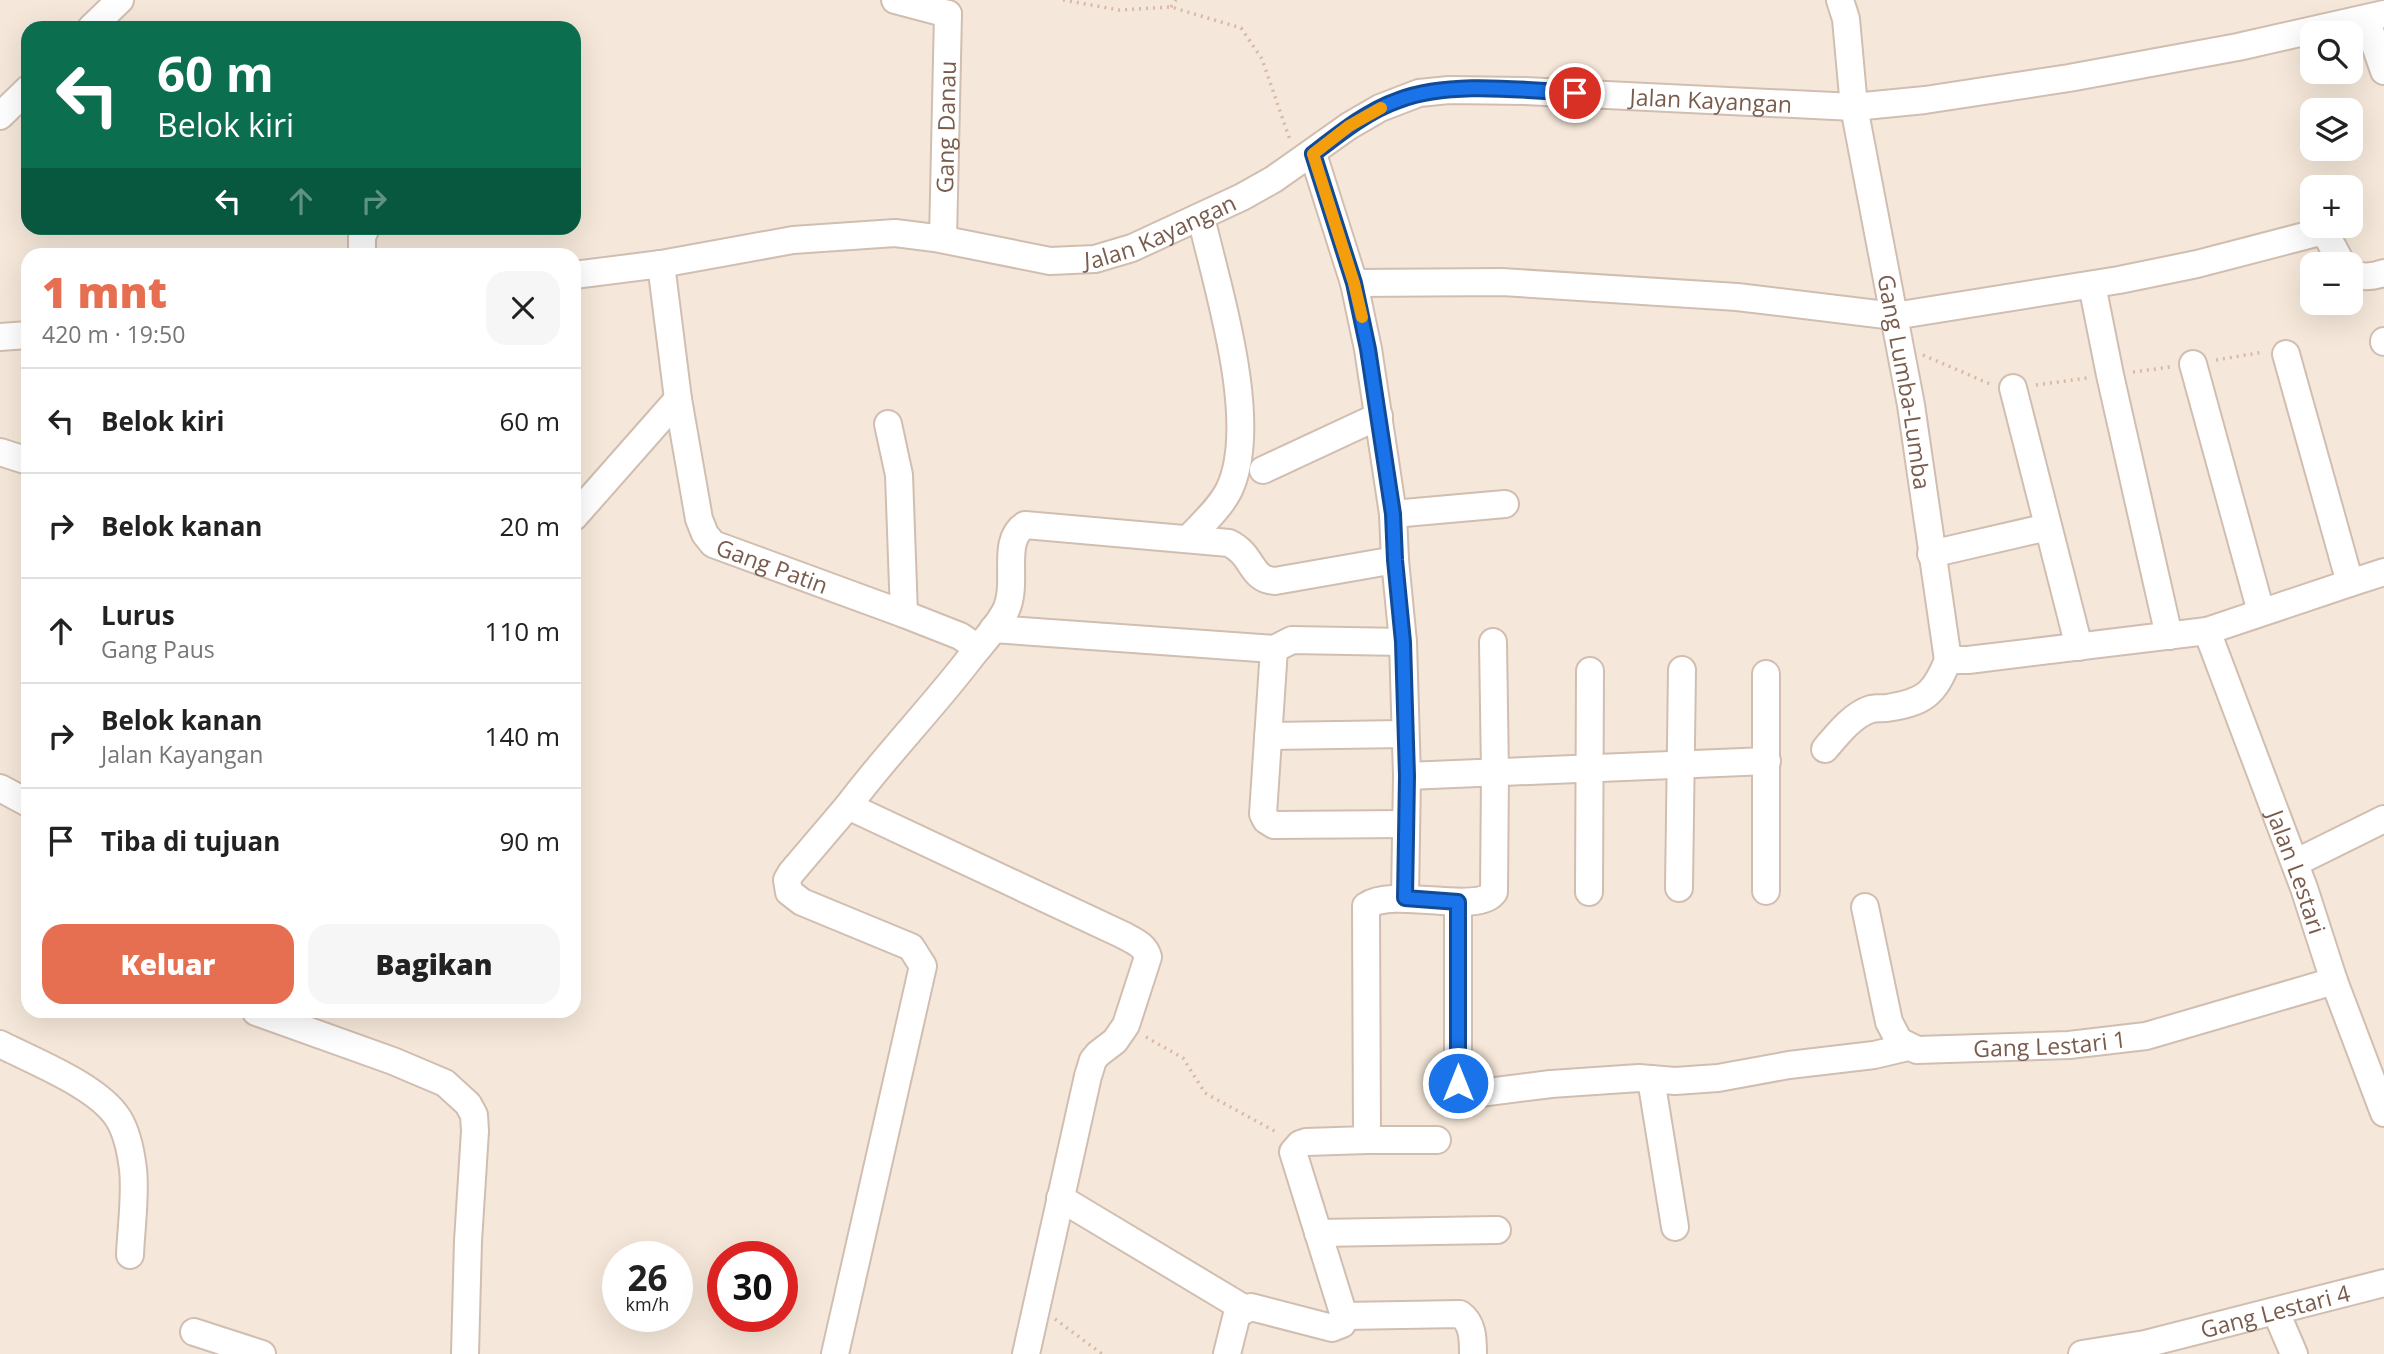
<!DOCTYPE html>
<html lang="id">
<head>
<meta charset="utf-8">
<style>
	body { margin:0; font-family:"Open Sans",sans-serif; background:#f6f6f6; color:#222; height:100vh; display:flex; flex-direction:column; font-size:26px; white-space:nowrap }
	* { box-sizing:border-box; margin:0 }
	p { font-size:23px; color:#767676 }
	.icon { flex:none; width:38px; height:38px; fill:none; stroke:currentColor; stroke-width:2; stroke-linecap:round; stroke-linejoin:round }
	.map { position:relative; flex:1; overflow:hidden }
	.panel { position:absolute; left:21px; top:248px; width:560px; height:770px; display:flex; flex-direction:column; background:#fff; border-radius:21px; box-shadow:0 7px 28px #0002 }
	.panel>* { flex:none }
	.guide { position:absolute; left:21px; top:21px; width:560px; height:214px; border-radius:21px; box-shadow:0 7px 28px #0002; background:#0b6e4f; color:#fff; overflow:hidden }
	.tools { position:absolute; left:2300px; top:21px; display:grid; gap:14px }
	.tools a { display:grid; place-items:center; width:63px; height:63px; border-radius:14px; background:#fff; box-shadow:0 7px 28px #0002; font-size:35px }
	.speed { position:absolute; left:602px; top:1241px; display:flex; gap:14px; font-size:35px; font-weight:700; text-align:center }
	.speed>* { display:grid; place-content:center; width:91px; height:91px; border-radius:50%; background:#fff; box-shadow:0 7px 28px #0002; line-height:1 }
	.speed small { font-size:18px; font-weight:400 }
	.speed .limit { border:10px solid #d22; background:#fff; color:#111 }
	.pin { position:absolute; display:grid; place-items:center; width:60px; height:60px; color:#fff; margin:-30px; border:4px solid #fff; border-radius:50%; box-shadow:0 2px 7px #0007 }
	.me { position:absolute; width:77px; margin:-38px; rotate:0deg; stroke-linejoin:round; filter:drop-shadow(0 0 5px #0008) }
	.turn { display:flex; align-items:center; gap:24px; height:147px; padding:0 21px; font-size:32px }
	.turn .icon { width:91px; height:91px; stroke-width:2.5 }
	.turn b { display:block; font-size:49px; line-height:60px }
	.lanes { display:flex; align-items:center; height:66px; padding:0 21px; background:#0003; justify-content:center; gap:35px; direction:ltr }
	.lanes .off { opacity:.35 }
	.round { display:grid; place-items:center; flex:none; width:74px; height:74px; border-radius:21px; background:#f6f6f6 }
	.summary { display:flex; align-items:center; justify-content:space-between; height:119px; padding:0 21px }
	h1 { font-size:42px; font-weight:800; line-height:52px; color:#e76f51 }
	.action { display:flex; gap:14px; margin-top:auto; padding:14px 21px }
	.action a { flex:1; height:80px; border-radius:21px; background:#e76f51; color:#fff; font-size:28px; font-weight:800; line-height:80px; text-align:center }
	.action a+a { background:#f6f6f6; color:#222 }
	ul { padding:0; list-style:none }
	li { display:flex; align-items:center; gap:21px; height:105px; padding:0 21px; border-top:2px solid #e0e0e0 }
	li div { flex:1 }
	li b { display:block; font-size:26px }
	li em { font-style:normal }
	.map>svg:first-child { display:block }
	.residential { fill:#f5e8da; fill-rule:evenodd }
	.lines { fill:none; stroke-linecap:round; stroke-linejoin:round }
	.minor-casing { stroke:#d1beb0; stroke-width:30 }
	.path { stroke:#d9b8a5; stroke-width:3.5; stroke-dasharray:2 5; stroke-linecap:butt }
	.minor { stroke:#fff; stroke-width:26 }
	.route-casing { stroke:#114b97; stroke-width:18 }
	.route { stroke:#1a73e8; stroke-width:12 }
	.slow { stroke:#f59e0b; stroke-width:12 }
	.labels { text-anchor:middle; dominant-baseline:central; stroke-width:6; stroke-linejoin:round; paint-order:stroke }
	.street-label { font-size:23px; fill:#7a5c4d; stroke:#fffaf3 }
</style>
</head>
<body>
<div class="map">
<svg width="2384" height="1354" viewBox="0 0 2384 1354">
	<rect width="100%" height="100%" fill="#fdf6ec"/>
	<path class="residential" d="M0,0H2384V1354H0ZM28,28H574V228H28ZM2312,33H2350V72H2312ZM2312,110H2350V149H2312ZM2312,187H2350V226H2312ZM28,256H574V1012H28ZM2312,264H2350V303H2312ZM618,1256H677V1316H618ZM723,1256H782V1316H723Z"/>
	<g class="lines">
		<defs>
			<g id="minor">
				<path d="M895,0L948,14"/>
				<path id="s1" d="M1840,0L1846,19L1854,107L1911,405L1948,660"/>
				<path d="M2366,19L2384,71"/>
				<path d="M91,28L120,0"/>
				<path d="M0,116L28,89"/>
				<path d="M1313,154L1354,283L1368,349L1393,514L1395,560L1403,642L1407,776L1405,898"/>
				<path id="s2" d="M943,239L948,14"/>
				<path d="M362,256V237L366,228"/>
				<path id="s3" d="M661,264L678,399L699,519L705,534L713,544L904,614L960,636L978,648"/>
				<path d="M2350,273C2362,278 2372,277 2384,273"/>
				<path id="s4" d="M574,275L661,264L793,240L895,233L935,238L1050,261L1095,259L1132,248L1242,197L1274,179L1349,126L1380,108L1419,93L1449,90L1525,91L1854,107L1925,100L2069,78L2238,47L2384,14"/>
				<path d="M1354,283L1502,282L1737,297L1894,316L2119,280L2197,264L2320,232L2328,238L2342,264"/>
				<path d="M2092,285L2110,375L2169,636"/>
				<path d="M0,337L28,335"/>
				<path d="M2384,341V342"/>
				<path d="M2193,364L2261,612"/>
				<path d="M2013,388L2079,647"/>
				<path d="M888,424L899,475L904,614"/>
				<path d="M0,452L28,461"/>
				<path d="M1263,470L1379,416"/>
				<path d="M1393,514L1505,504"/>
				<path d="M574,517L678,399"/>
				<path d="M1188,539C1202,524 1220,508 1229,490C1261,423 1217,287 1201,217"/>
				<path d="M1931,554L2048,527"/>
				<path d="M2350,583L2384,572"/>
				<path d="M993,629L1274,649"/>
				<path id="s5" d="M2207,631L2304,888L2334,981L2384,1113"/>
				<path d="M1403,642L1292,640L1274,649L1263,814L1266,820L1274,825L1405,824"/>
				<path d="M1948,660H1968L2207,631L2350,583L2286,354"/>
				<path d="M1268,736L1405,734"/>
				<path d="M1825,749C1837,735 1852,715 1871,709C1876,708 1882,708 1887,708C1924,702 1934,695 1948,660"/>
				<path d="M1407,776L1767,761"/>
				<path d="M0,788L28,803"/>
				<path d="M2295,863L2384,819"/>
				<path d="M1679,888L1682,670"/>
				<path d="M1766,891V674"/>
				<path d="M1589,892L1590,671"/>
				<path d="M1458,902V1083L1459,1090L1464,1095L1551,1084L1639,1078L1675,1081L1718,1078L1789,1065L1874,1055L1908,1047"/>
				<path id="s6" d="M1865,907L1889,1022L1899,1041L1917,1050L2069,1045L2146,1036L2334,981"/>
				<path d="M256,1012L393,1061L445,1083L468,1104L474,1115L475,1131L468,1241L465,1354"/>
				<path d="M0,1044C33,1061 98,1086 118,1118C127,1132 131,1153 133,1169C136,1195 131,1229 130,1255"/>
				<path d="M1651,1079L1675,1227"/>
				<path d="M1367,1140H1437"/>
				<path d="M1060,1198L1245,1309"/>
				<path d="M1318,1233L1497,1230"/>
				<path d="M2276,1312L2294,1354"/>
				<path d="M1344,1316L1460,1314C1473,1323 1473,1339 1473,1354"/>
				<path d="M194,1332L262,1354"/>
				<path d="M835,1354L923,966L911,947L802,902L789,892L787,880L791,873L848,806"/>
				<path d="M1026,1354L1088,1076L1093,1060L1098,1054L1115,1041L1126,1025L1148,957C1145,945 1134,941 1123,935L848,806C887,754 932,708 971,657C983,642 998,626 1006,610C1019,582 1000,541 1025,525L1229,543C1254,555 1250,580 1275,581L1395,560"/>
				<path d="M1227,1354L1237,1314L1251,1307L1332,1328L1342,1324L1344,1316L1293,1152L1300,1144L1306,1142L1367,1140L1366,906C1395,886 1478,916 1494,892L1495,773L1493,642"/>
				<path id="s7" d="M2082,1354L2145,1344L2384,1283"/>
			</g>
		</defs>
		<use href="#minor" class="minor-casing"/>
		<path class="path" d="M1063,0L1119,10L1171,7L1241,28L1262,59L1290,140
			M1171,7L1176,0
			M1923,355L1990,384
			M2216,360L2264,352
			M2133,372L2170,367
			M2036,385L2087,378
			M1146,1037L1183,1058L1205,1093L1278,1133
			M1055,1319L1102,1354"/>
		<use href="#minor" class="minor"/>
	</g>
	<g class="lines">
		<defs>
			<path id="route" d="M1458,1083V902L1405,898L1407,776L1403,642L1395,560L1393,514L1368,349L1354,283L1313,154C1339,134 1367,111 1399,100C1450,81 1521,90 1575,93"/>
		</defs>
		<use href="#route" class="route-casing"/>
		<use href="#route" class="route"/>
		<path class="slow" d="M1362,317L1354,283L1313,154L1349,126L1381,108"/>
	</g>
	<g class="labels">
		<g class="street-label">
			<text stroke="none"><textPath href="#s4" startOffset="1185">Jalan Kayangan</textPath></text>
			<text stroke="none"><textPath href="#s2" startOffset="112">Gang Danau</textPath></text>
			<text stroke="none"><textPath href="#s4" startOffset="597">Jalan Kayangan</textPath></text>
			<text stroke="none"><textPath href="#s1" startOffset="388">Gang Lumba-Lumba</textPath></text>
			<text stroke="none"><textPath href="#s3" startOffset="350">Gang Patin</textPath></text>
			<text stroke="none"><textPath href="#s5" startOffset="257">Jalan Lestari</textPath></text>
			<text stroke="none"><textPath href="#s6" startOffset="292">Gang Lestari 1</textPath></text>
			<text stroke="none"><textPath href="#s7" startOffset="198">Gang Lestari 4</textPath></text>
		</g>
	</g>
</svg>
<div class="tools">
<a><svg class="icon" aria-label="search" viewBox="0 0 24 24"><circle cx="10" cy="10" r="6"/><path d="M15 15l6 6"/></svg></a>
<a><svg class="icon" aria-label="layers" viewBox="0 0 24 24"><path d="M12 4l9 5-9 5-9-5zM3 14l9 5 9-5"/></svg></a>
<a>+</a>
<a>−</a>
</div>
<div class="speed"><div>26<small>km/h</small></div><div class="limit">30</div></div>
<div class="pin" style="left:1575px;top:93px;background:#d93025"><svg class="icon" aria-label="arrive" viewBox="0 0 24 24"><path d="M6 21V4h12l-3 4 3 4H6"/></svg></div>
<svg class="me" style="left:1458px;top:1083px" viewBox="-20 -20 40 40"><circle r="17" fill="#1a73e8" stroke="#fff" stroke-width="3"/><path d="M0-11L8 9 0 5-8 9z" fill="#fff"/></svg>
<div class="guide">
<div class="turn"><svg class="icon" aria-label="left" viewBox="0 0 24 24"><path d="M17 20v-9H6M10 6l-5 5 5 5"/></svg><div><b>60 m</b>Belok kiri</div></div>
<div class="lanes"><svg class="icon" aria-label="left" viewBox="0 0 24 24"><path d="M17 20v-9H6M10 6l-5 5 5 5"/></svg><svg class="icon off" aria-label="ahead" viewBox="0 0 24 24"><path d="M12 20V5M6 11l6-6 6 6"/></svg><svg class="icon off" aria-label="right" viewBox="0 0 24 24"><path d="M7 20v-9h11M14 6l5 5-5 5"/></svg></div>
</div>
<section class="panel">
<div class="summary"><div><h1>1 mnt</h1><p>420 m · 19:50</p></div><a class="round"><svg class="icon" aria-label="close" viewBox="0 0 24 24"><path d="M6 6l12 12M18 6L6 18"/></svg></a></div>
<ul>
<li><svg class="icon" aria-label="left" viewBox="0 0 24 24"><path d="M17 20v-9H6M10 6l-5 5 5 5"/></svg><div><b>Belok kiri</b></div><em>60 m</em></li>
<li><svg class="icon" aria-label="right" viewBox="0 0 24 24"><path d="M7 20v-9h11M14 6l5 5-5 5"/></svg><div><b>Belok kanan</b></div><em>20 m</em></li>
<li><svg class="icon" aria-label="ahead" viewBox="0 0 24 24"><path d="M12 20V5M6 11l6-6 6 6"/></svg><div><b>Lurus</b><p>Gang Paus</p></div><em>110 m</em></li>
<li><svg class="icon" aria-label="right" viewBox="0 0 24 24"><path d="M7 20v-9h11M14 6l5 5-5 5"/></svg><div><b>Belok kanan</b><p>Jalan Kayangan</p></div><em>140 m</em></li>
<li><svg class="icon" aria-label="arrive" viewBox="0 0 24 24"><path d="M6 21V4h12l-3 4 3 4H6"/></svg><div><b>Tiba di tujuan</b></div><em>90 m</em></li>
</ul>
<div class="action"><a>Keluar</a><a>Bagikan</a></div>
</section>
</div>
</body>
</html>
